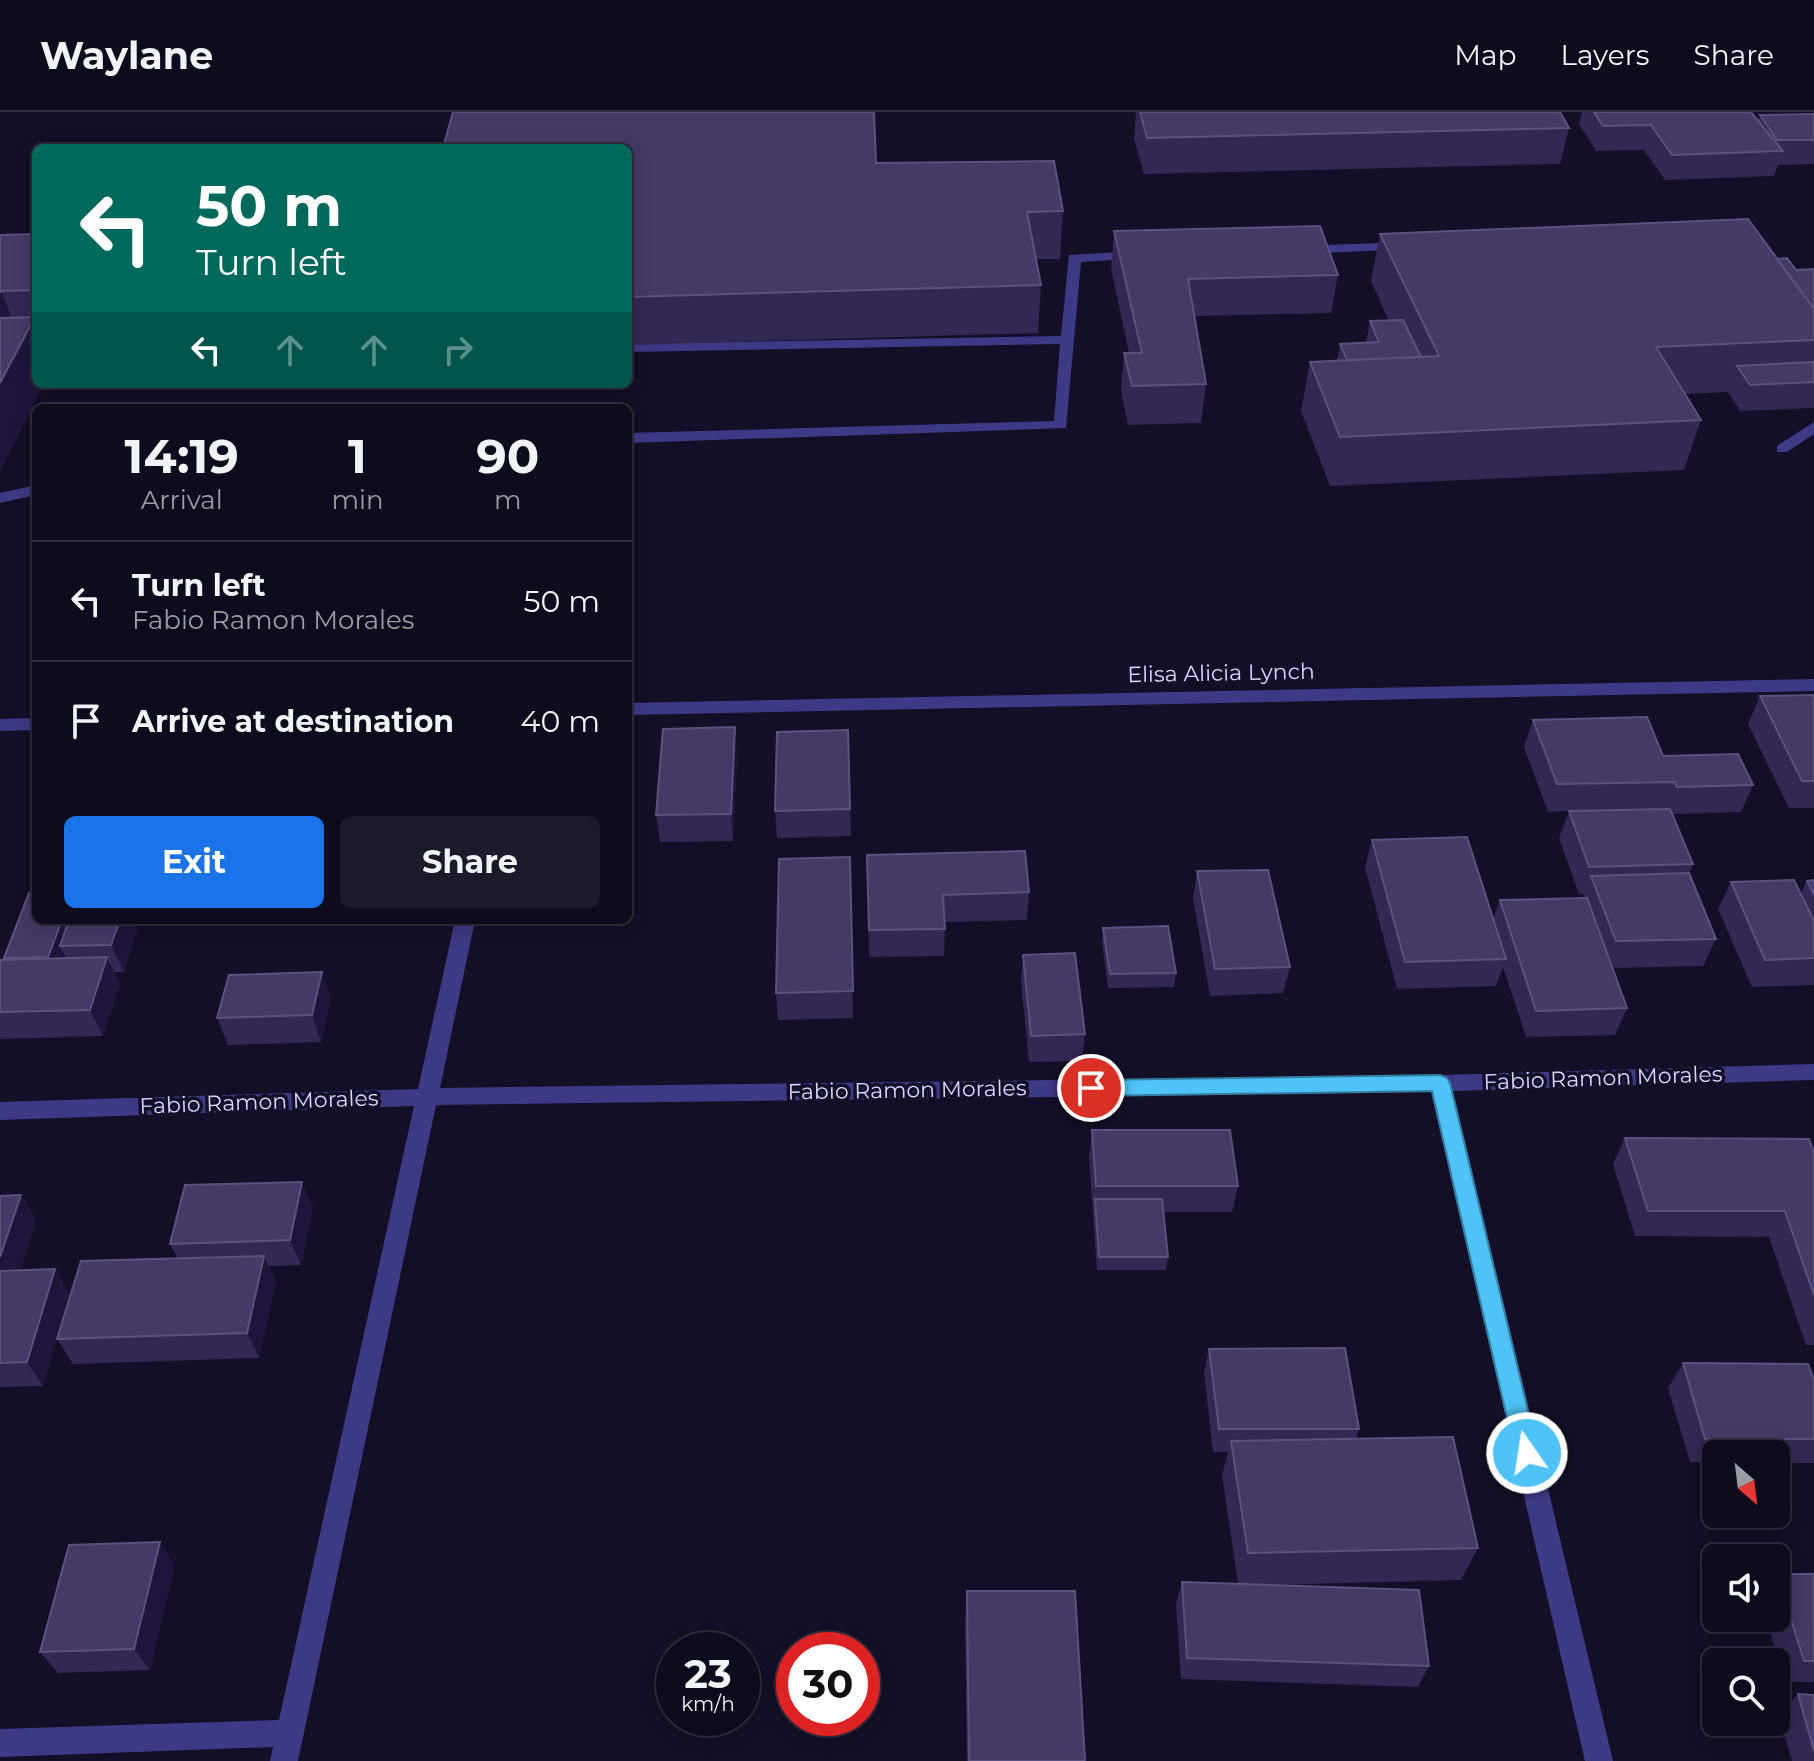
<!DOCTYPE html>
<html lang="en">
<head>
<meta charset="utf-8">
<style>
	body { margin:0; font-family:Montserrat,sans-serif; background:#1c1929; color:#f1f3f6; height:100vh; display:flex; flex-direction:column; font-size:30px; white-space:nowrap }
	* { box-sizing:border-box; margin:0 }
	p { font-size:26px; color:#9b9ba3 }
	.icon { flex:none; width:44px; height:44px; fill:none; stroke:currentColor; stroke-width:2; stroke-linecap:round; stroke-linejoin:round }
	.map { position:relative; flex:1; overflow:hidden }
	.drawer { position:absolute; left:32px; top:292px; width:600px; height:520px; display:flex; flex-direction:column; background:#0e0b1c; border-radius:12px; box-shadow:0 4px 20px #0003,0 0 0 2px #2e2b3b }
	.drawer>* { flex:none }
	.hud { position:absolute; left:32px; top:32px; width:600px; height:244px; border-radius:12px; box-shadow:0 4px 20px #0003,0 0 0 2px #2e2b3b; background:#00695c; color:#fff; overflow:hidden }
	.needle { width:52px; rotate:152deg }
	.fabs { position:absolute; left:1702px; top:1328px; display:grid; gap:16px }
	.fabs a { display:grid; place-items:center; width:88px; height:88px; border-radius:12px; background:#0e0b1c; box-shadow:0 4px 20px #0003,0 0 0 2px #2e2b3b; font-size:40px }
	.speed { position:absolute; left:656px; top:1520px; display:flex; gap:16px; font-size:40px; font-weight:700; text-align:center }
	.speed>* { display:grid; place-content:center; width:104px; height:104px; border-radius:50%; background:#0e0b1c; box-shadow:0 4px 20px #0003,0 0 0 2px #2e2b3b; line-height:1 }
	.speed small { font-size:20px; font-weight:400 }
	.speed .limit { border:12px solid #d22; background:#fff; color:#111 }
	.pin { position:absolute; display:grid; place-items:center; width:68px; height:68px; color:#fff; margin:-34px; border:4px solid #fff; border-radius:50%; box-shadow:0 2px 8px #0007 }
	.me { position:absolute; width:88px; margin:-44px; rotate:347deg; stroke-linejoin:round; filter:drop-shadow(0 0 6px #0008) }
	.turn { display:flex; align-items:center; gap:28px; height:168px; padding:0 32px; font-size:36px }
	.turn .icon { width:104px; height:104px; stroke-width:2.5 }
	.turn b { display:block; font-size:56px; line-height:68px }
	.lanes { display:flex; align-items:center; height:76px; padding:0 32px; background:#0003; justify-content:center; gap:40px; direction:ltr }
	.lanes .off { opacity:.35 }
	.eta { display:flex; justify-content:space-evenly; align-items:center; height:136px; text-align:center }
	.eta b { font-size:48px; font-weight:700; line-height:56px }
	.cta { display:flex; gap:16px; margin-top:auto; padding:16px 32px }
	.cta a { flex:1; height:92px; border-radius:12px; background:#1a73e8; color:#fff; font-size:32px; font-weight:700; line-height:92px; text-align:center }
	.cta a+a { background:#1c1929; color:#f1f3f6 }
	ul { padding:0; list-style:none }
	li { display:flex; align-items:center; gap:24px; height:120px; padding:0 32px; border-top:2px solid #2e2b3b }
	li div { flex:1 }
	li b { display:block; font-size:30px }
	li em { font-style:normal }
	header { display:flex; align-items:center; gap:48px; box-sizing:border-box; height:112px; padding:0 40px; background:#0e0b1c; border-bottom:2px solid #2e2b3b }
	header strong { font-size:38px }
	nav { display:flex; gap:44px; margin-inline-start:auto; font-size:28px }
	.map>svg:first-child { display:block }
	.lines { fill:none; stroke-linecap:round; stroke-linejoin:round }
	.service { fill:#3d3a85; fill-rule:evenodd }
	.minor { fill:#3d3a85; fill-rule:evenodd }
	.wall { fill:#312854; fill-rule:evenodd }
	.shaded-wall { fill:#1d163a }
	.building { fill:#433a66; stroke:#5a527e; stroke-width:2 }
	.route { fill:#4fc3f7; stroke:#337fa1; stroke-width:2 }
	.labels { text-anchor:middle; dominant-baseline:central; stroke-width:7; stroke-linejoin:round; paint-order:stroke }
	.street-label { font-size:22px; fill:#d9d4ff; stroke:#130f26 }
</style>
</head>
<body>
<header>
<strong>Waylane</strong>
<nav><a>Map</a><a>Layers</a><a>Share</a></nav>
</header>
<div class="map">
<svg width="1814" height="1649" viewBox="0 0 1814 1649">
	<rect width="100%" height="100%" fill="#130f26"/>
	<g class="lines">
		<path class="service" d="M1405,130L1410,131V137L1301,142L1294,138L1301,134Z
			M1137,139L1144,143L1142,146L1081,150L1066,316L628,331V321L1054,309L1060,232L628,240V232L1061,224L1069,143Z
			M1814,310V322L1787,340H1777V334Z
			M36,373V383L0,391V381Z"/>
		<path class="minor" d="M1814,567V579L628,603V591Z
			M36,606V618L0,619V607Z
			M455,808H475L440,976L1440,963L1814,952V968L1453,979L1613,1649H1585L1431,980L436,993L298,1649H270L273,1635L0,1645V1617L279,1608L414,994L0,1008V990L418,977Z"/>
	</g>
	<path class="wall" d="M1136,0H1560L1569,16L1560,52L1144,62L1134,27Z
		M1582,0H1751L1758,9L1760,3L1814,2V52L1778,53L1774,64L1665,68L1644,38L1596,39L1579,12Z
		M628,36L876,51L1063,99L1060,147H1036L1041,173L1038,221L628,233Z
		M1114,119L1338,163L1331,201L1195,204L1206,272L1201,311L1128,313L1121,279L1124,241H1129L1111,156Z
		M36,122V272H44L0,359V123Z
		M1380,122L1777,147L1796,158L1814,157V296L1740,299L1728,280L1685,282L1701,308L1684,358L1330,374L1301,299L1310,250L1337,248L1340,232L1366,231L1370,209H1389L1371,169Z
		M1814,583V696H1789L1748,612L1760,584Z
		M1533,608L1663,644L1753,673L1741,700L1672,702L1693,752L1689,762L1716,827L1703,854L1612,856L1627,896L1615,923L1526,925L1503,855L1496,874L1397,877L1365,755L1372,728L1493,807L1500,788L1583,786L1584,782H1579L1559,726L1569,699L1548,700L1524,635Z
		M848,618L851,724L777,726L775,699Z
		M737,643L733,729L660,730L656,703Z
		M867,743L1029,780L1027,808L945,810L944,844L869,845Z
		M850,745L853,906L778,908L776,881Z
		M1197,759L1290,855L1283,881L1210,884L1193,786Z
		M1814,768V873L1752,875L1718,797L1731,770L1801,781L1807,769Z
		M140,808L124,860H114L120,872L103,924L0,927V848L4,847ZM62,839L66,846H60Z
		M1103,816L1176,861L1174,875L1108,876L1102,830Z
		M1023,843L1085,922L1082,949L1029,950L1021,870Z
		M331,887L321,930L228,933L217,906Z
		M1092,1018L1238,1074L1232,1100H1164L1168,1145L1166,1158H1097L1089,1044Z
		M1625,1026L1814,1041V1233H1806L1769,1125L1635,1124L1613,1052Z
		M21,1083L36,1109L20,1158L70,1182L43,1274L0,1275V1084Z
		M313,1095L301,1153L269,1154L276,1169L259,1246L73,1252L57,1227L178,1147L170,1132Z
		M1209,1237L1359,1317L1356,1327L1478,1436L1461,1468L1269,1473L1429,1554L1418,1575L1181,1567L1176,1492L1182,1470L1238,1472L1222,1363L1228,1340H1213L1204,1261Z
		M1683,1251L1814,1268V1351H1776V1342H1716V1350H1690L1668,1276Z
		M175,1452L150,1558L58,1561L40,1540Z
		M1777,1462H1814V1570H1785L1766,1506H1776V1463Z
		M967,1479L1085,1649H967L965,1510Z
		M1798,1582L1814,1583V1649H1792L1779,1603Z"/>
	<path class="shaded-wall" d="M1,179L20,227L0,242V181Z
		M35,205L36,272H44L0,359V271Z
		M735,615L737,643L733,729L731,702Z
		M62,808H73L60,834L62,839L55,859L48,845Z
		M120,808H140L124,860L111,833Z
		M107,845L120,872L103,924L90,898Z
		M322,860L331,887L321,930L312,903Z
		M302,1070L313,1095L301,1153L290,1128Z
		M21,1083L36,1109L12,1184L0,1166V1145Z
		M264,1144L276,1169L259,1246L247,1221Z
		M55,1157L70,1182L43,1274L27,1250Z
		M160,1430L175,1452L150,1558L134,1537Z"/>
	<path class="building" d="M453,0H874L876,51L1054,49L1063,99L1027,100L1041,173L628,185V36H443Z
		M1140,0H1560L1569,16L1147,26Z
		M1594,0H1751L1783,39L1672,43L1651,13L1603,14Z
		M1814,2V28H1777L1760,3Z
		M1748,107L1814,197V228L1656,235L1701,308L1340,325L1310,250L1439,244L1380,122Z
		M1320,114L1338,163L1188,167L1206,272L1132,274L1124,241H1142L1114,119Z
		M36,122V178L1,179L0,181V123Z
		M1787,146L1796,158L1814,157V197L1777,147Z
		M35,205L0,271V206Z
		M1403,208L1421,245L1347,248L1340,232L1379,230L1370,209Z
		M1814,250V270L1750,273L1737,254Z
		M1814,583V669H1802L1760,584Z
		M1647,605L1663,644L1738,642L1753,673L1677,675L1675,670L1557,672L1533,608Z
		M735,615L731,702L656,703L663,617Z
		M848,618L850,697L775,699L777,620Z
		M1670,697L1693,752L1589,755L1569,699Z
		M1467,725L1506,847L1405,850L1372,728Z
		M1025,739L1029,780L943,783L945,817L869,818L867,743Z
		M850,745L853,879L776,881L779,747Z
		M1268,758L1290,855L1215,857L1197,759Z
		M1689,761L1716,827L1616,829L1591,764Z
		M1794,768L1814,809V846L1765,848L1731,770Z
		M1814,768V783L1807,769Z
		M29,781H36V808H62L48,845L4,846Z
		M1587,786L1627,896L1536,899L1500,788Z
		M69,808H120L111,833L60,834Z
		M1168,814L1176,861L1110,862L1103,816Z
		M1075,841L1085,922L1031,924L1023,843Z
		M107,845L90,898L0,900V848Z
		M322,860L312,903L217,906L229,863Z
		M1092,1018H1230L1238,1074H1096Z
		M1625,1026L1809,1027L1814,1041V1183L1785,1099H1648Z
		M302,1070L290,1128L170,1132L185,1073Z
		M21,1083L0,1145V1084Z
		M1095,1087H1162L1168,1145H1099Z
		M264,1144L247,1221L57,1227L81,1149Z
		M55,1157L27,1250L0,1251V1159Z
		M1345,1236L1359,1317H1219L1209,1237Z
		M1683,1251L1808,1252L1814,1268V1327H1705Z
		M1453,1325L1478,1436L1248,1441L1231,1329Z
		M160,1430L134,1537L40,1540L69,1433Z
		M1777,1462H1814V1549H1804Z
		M1182,1470L1419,1478L1429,1554L1187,1546Z
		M967,1479H1075L1085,1649H969Z
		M1798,1582L1814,1583V1639Z"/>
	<path class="route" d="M1440,963L1447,966L1450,971L1538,1341L1535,1348L1527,1351L1519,1348L1515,1341L1432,979L1091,984L1084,981L1081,976L1084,970L1091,968Z"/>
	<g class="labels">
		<g class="street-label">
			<text transform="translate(1221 561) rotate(-1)">Elisa Alicia Lynch</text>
			<text transform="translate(1603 966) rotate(-2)">Fabio Ramon Morales</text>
			<text transform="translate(907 978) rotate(-1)">Fabio Ramon Morales</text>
			<text transform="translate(259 990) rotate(-2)">Fabio Ramon Morales</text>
		</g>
	</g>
</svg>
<div class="fabs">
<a><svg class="needle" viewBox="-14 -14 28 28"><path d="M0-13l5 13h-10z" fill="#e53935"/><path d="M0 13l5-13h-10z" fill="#9b9ba3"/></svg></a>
<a><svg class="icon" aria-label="sound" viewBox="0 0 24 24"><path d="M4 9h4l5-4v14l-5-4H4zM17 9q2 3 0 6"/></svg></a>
<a><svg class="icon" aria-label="search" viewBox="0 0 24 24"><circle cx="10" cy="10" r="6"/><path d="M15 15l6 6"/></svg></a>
</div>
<div class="speed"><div>23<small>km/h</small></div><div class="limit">30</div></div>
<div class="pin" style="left:1091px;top:976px;background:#d93025"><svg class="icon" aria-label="arrive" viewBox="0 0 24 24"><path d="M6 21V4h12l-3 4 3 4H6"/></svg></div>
<svg class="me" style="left:1527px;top:1341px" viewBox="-20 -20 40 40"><circle r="17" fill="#4fc3f7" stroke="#fff" stroke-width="3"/><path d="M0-11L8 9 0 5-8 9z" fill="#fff"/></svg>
<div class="hud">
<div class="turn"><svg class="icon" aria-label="left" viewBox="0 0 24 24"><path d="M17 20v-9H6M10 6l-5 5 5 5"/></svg><div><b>50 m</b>Turn left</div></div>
<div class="lanes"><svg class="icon" aria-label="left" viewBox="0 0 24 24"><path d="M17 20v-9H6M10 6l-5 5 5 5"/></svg><svg class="icon off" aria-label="ahead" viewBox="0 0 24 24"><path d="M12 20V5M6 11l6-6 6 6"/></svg><svg class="icon off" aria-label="ahead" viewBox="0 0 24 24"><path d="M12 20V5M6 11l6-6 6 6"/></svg><svg class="icon off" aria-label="right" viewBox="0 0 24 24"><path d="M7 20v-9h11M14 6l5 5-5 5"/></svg></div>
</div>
<section class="drawer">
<div class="eta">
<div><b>14:19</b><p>Arrival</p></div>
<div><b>1</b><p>min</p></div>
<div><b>90</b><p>m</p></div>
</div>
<ul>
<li><svg class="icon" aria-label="left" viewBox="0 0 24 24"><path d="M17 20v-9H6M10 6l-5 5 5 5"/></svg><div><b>Turn left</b><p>Fabio Ramon Morales</p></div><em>50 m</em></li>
<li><svg class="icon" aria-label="arrive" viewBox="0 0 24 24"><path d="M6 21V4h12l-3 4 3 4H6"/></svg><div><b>Arrive at destination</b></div><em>40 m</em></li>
</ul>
<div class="cta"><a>Exit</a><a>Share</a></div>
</section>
</div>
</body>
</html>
